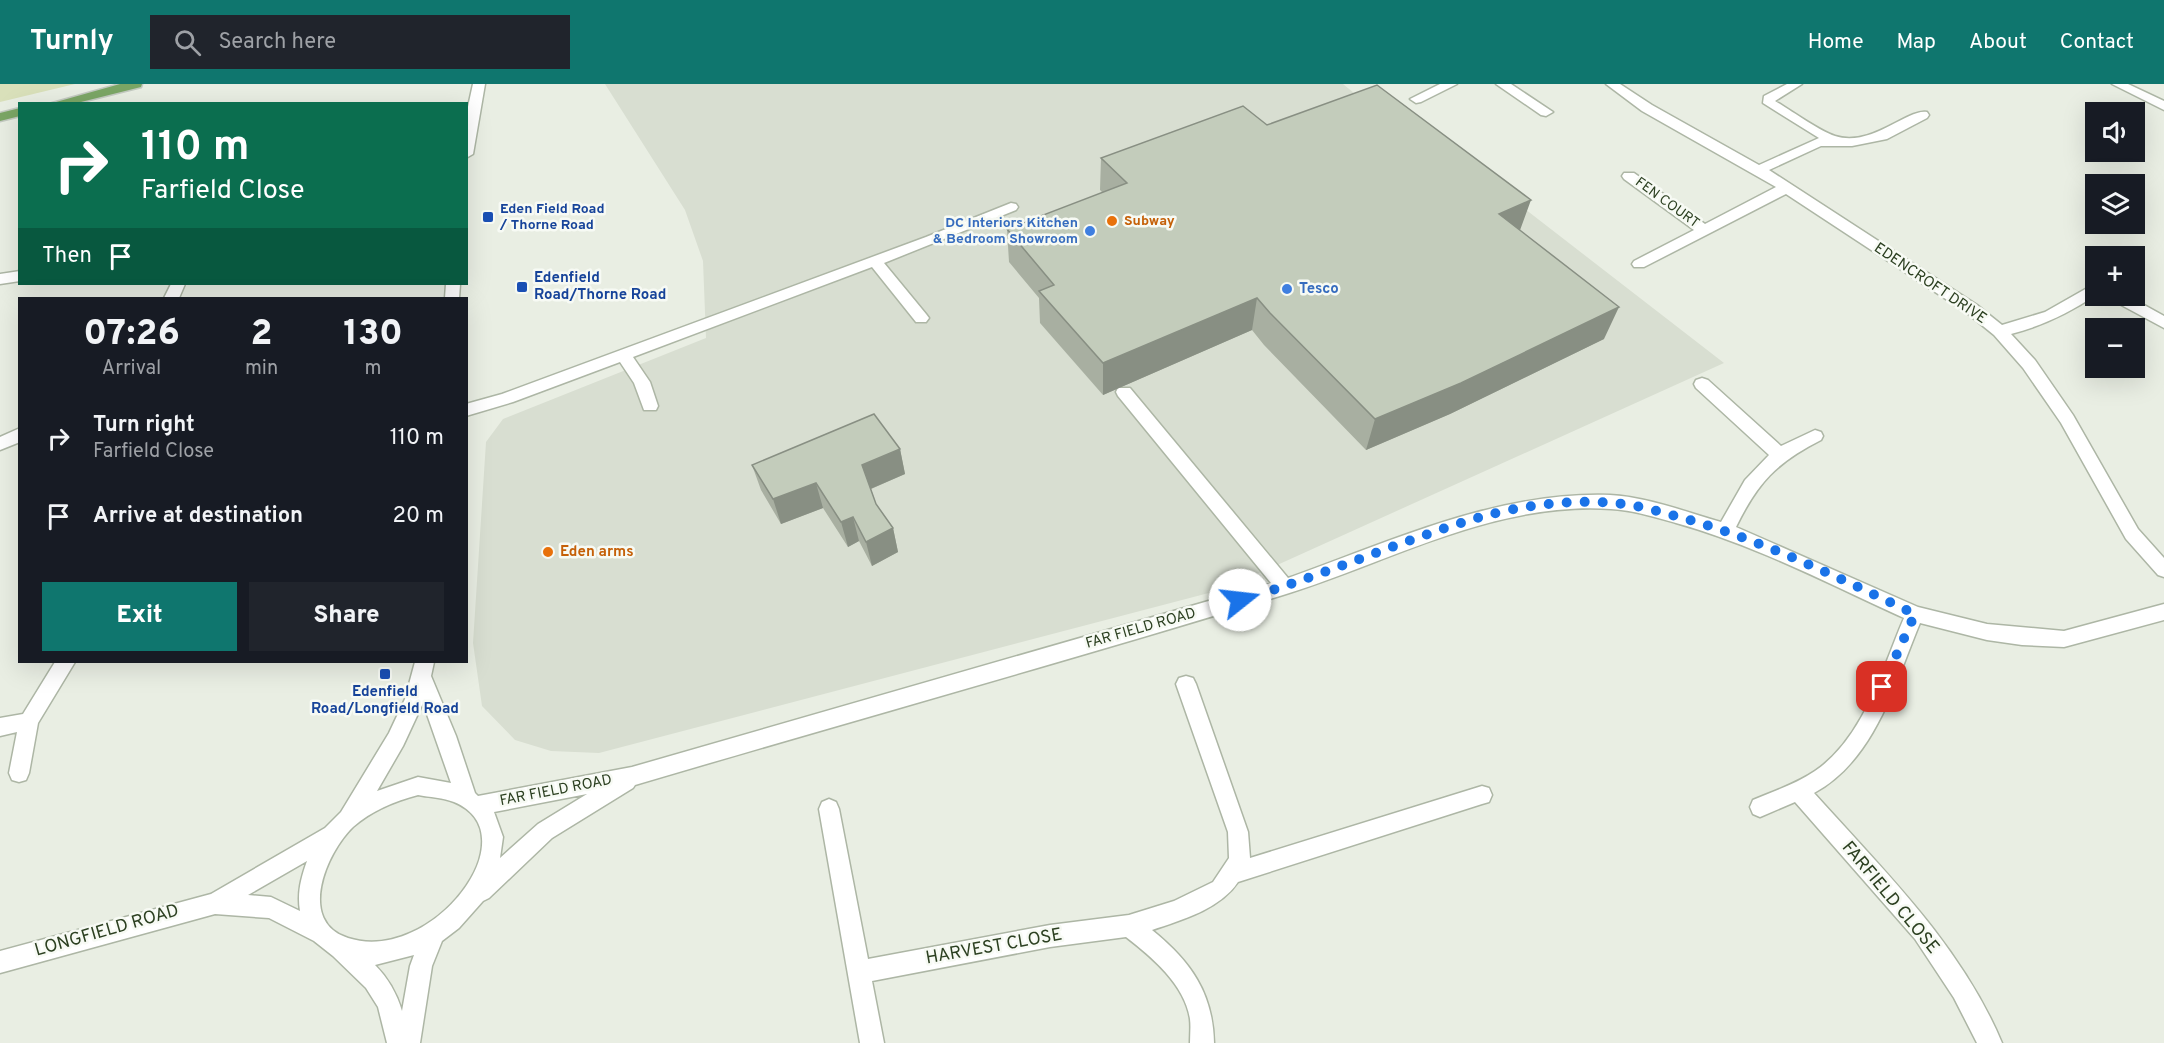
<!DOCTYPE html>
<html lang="en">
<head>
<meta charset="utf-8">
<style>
	body { margin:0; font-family:Overpass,sans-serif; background:#20242c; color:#f1f3f6; height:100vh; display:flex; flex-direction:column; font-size:22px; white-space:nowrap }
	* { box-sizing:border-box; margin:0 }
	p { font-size:20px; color:#9ea1a6 }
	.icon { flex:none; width:33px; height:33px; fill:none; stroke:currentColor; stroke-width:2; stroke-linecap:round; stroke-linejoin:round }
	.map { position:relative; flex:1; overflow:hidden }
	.side { position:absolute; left:18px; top:213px; width:450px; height:366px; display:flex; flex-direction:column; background:#171b24; border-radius:0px; box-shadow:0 6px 24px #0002 }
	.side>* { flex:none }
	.banner { position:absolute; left:18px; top:18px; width:450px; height:183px; border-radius:0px; box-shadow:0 6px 24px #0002; background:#0b6e4f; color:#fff; overflow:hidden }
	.tools { position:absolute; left:2085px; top:18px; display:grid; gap:12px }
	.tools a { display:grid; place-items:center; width:60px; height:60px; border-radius:0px; background:#171b24; box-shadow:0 6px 24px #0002; font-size:30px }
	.pin { position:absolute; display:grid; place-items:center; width:51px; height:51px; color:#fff; margin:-26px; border-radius:12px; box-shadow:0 3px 9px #0006 }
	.me { position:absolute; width:66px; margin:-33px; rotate:74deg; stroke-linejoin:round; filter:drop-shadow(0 0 4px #0008) }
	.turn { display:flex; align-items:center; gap:21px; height:126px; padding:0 24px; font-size:27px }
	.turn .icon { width:78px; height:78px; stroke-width:2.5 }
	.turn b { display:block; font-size:42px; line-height:51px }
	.then { display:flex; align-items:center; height:57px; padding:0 24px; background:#0003; gap:12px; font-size:22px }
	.eta { display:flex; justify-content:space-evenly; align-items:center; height:102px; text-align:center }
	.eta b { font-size:36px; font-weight:800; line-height:42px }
	.button { display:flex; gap:12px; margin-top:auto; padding:12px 24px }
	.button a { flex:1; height:69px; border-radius:0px; background:#0f766e; color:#fff; font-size:24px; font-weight:800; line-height:69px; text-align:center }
	.button a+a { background:#20242c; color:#f1f3f6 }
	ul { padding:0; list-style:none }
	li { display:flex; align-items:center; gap:18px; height:78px; padding:0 24px }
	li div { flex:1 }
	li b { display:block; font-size:22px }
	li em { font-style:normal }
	header { display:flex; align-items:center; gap:36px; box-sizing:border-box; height:84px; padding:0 30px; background:#0f766e; color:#fff }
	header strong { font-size:28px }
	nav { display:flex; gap:33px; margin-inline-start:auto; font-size:21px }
	.search { width:420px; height:54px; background:#20242c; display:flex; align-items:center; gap:15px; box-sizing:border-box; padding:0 21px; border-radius:0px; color:#9ea1a6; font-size:22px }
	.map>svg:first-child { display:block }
	.built { fill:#d8ded1 }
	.green { fill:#d9e0ba }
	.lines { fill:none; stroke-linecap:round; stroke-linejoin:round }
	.minor-casing { stroke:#adb6a5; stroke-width:3 }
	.major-casing { stroke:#c4cac1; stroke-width:3 }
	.minor { fill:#fff; fill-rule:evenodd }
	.major { fill:#7ba665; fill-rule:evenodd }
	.wall { fill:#a8afa1 }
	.shaded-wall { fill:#888f83 }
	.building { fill:#c3ccbb; stroke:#888f83; stroke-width:1.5 }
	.route { stroke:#1a73e8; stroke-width:10; stroke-dasharray:0 18 }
	.transit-dot { fill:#1a4fb4; stroke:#f7faf4; stroke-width:2 }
	.food-dot { fill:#e8710a; stroke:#f7faf4; stroke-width:2 }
	.shop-dot { fill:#3f7fe0; stroke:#f7faf4; stroke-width:2 }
	.labels { text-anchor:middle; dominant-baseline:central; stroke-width:5; stroke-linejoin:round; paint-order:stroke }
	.far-street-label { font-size:14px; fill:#2c4021; stroke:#f7faf4 }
	.far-transit-label { font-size:14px; font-weight:bold; fill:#164399; stroke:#f7faf4; text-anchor:start }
	.far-food-label { font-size:14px; font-weight:bold; fill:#c56008; stroke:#f7faf4; text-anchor:start }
	.far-shop-label { font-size:14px; font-weight:bold; fill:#366cbe; stroke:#f7faf4; text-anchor:end }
	.transit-label { font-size:15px; font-weight:bold; fill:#164399; stroke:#f7faf4; text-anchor:start }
	.street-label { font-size:15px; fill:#2c4021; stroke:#f7faf4 }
	.shop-label { font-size:15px; font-weight:bold; fill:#366cbe; stroke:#f7faf4; text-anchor:start }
	.food-label { font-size:15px; font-weight:bold; fill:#c56008; stroke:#f7faf4; text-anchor:start }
	.near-street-label { font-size:18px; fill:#2c4021; stroke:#f7faf4 }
</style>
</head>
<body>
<header>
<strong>Turnly</strong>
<div class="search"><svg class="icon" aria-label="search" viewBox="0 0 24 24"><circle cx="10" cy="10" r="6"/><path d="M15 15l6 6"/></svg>Search here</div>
<nav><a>Home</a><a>Map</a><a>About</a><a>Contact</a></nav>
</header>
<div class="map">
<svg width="2164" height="959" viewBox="0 0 2164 959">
	<rect width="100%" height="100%" fill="#e9eee3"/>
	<path class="built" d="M605,0H1343L1360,14L1375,9L1724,279L1224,505L599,669L551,667L515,656L482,622L473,559L486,358L503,335L706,254L703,177L685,126Z"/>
	<path class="green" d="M0,0H75L0,18Z"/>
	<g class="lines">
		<defs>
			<path id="minor" d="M473,0H485L473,70L466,74V32Z
				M1440,0H1457L1421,18L1416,19L1410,15Z
				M1496,0H1511L1553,28L1546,32L1541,31Z
				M1606,0H1620L1652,21L1759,81L1819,54L1763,19L1764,12L1787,0H1802L1775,17C1792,27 1819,47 1835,52C1871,64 1908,24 1927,28L1929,31L1927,34L1887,55L1852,62H1821L1769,86L1977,221L2002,241L2045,228L2096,199V211C2069,229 2042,242 2011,250L2035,276L2073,331L2138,445L2164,474V493L2158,491L2126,455L2061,339L2023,284L1994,251L1967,229L1786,110L1644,183H1634L1632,180L1634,177L1694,146L1624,95L1622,92L1624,89H1634L1705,140L1776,103L1642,27Z
				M2112,0H2128L2164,17V26Z
				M1011,119L1016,120L1018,123L1016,126L884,179L926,230L929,234L926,238H916L872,183L633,273L650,298L658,322L656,326H644L634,299L620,278L513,318L466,332V320L502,310L926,153Z
				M20,187V197L0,200V190Z
				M171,200H185L179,214H164Z
				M446,200H460L459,214H445Z
				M2109,212H2128L2164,232V244L2112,216Z
				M1702,294L1708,296L1781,362L1815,346L1821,348L1823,352L1821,356C1776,379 1758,398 1736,443L1918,523L1987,540L2064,547L2164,520V536L2064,563L2022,561L1987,556L1920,539C1895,599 1875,676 1814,709C1884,787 1961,861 2002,959H1977L1954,914L1915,855L1795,718L1760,733L1753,730L1750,723L1753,716C1774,707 1796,700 1815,687C1864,654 1882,585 1904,534C1829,500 1755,461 1676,439C1655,433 1632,426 1611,425C1495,417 1390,478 1283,511C1068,577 851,637 635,701L633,704L552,754L489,814L483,817L459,844L442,857L432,882L420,959H387L378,923L366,904L333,872L314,857L269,834L215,830L0,889V867L211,810L325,744L341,728L389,649L405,615L415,578H434L431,592L456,652L475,709L478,712L632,683L1271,499L1118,312L1116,308L1118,304H1130L1288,494C1392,457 1498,407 1610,411C1647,413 1686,428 1721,438L1745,396L1769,371L1696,304L1694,300L1696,296ZM423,619L451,699L418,693L377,707L403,662ZM587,710L538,740L500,774L503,753L494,728ZM418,711C429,713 444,714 454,718C532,750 432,881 348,854C297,838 326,769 353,743C371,727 395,717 418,711ZM307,777C301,794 297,809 300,827L271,813L248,811ZM414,871L410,882L402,927C397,910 388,894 375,881Z
				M20,344V358L0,366V353Z
				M55,578H75L38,639L29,689L26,696L19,698L12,696L9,689L17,648L0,652V634L23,630Z
				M1186,592L1193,594L1196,600L1248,748L1250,774L1482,702L1489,704L1492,711L1489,718L1482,720L1238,798C1220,825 1182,836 1152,846C1190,877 1213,908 1214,959H1190C1190,951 1191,943 1190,935C1185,901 1152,873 1126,853L1050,863L872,897L884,959H860L819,725L822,718L829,715L836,718L839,725L868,875L1050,841L1129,831L1174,817L1213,798L1229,774L1228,748L1176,600L1179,594Z"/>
			<path id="major" d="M120,0H142L141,3L73,20H49Z
				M20,24V32L0,37V29Z"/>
		</defs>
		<use href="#minor" class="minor-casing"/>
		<use href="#major" class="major-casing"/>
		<use href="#minor" class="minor"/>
		<use href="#major" class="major"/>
	</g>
	<path class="wall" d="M1267,41L1520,147L1604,255L1450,330L1366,366L1264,261L1252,246L1103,311L1040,239L1039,214L1009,178L1007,145L1103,109L1100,106L1101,74Z
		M900,365L905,390L871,405L876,420L893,444L898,468L872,482L859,457L848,463L823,424L781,440L761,406L752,381Z"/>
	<path class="shaded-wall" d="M1531,116L1519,149L1499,130Z
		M1257,214L1252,246L1103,311V279Z
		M1619,223L1604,255L1450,330L1366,366L1375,335Z
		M900,365L905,390L868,406L862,381Z
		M816,399L823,424L781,440L773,415Z
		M853,433L859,457L848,463L841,438Z
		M893,444L898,468L872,482L866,458Z"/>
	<path class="building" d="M1377,1L1531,116L1499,130L1619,223L1461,299L1375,335L1270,229L1257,214L1103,279L1039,207L1054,201L1007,145L1127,99L1101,74L1243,22L1267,41Z
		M874,330L900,365L862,381L876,420L893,444L866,458L853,433L841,438L816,399L773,415L752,381Z"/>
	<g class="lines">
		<path class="route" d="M1240,516C1320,493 1397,458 1477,434C1519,422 1568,415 1612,419C1636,420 1660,428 1683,434C1764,457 1839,494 1915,530L1882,603"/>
	</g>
	<g class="transit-dot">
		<rect x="482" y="127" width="12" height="12" rx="3"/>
		<rect x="516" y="197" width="12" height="12" rx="3"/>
		<rect x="379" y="584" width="12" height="12" rx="3"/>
	</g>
	<g class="food-dot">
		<circle cx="1112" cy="137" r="6"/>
		<circle cx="548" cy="468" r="6"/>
	</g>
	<g class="shop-dot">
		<circle cx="1090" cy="147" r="6"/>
		<circle cx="1287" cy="205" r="6"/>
	</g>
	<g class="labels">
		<g class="far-street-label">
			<text transform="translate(1667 119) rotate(36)">FEN COURT</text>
		</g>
		<g class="far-transit-label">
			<text x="500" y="125">Eden Field Road<tspan x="500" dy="16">/ Thorne Road</tspan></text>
		</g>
		<g class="far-food-label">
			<text x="1124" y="137">Subway</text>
		</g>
		<g class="far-shop-label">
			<text x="1078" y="139">DC Interiors Kitchen<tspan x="1078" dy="16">&amp; Bedroom Showroom</tspan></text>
		</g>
		<g class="transit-label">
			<text x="534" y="194">Edenfield<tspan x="534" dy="17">Road/Thorne Road</tspan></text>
			<text x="385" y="608" text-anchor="middle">Edenfield<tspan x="385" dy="17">Road/Longfield Road</tspan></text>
		</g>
		<g class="street-label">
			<text transform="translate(1930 200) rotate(34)">EDENCROFT DRIVE</text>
			<text transform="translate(1141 545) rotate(-16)">FAR FIELD ROAD</text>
			<text transform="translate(556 707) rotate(-11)">FAR FIELD ROAD</text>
		</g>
		<g class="shop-label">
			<text x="1299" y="205">Tesco</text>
		</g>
		<g class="food-label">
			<text x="560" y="468">Eden arms</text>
		</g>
		<g class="near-street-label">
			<text transform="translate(1890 814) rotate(50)">FARFIELD CLOSE</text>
			<text transform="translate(107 847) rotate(-16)">LONGFIELD ROAD</text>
			<text transform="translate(994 863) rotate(-10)">HARVEST CLOSE</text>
		</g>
	</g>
</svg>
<div class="tools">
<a><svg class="icon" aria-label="sound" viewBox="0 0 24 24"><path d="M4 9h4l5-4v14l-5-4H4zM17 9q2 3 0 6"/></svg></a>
<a><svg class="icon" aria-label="layers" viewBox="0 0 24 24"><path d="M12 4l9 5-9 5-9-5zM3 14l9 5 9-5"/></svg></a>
<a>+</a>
<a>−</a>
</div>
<div class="pin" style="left:1882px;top:603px;background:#d93025"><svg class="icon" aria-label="arrive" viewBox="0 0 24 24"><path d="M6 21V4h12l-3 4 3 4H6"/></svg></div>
<svg class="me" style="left:1240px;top:516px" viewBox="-20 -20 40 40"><circle r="19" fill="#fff"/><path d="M0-13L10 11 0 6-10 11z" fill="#1a73e8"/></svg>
<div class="banner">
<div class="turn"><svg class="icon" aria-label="right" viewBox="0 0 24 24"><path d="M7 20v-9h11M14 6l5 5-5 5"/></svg><div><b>110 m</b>Farfield Close</div></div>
<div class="then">Then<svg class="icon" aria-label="arrive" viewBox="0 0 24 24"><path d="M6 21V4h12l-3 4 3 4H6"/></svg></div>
</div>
<section class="side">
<div class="eta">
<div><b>07:26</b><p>Arrival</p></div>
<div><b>2</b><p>min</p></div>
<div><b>130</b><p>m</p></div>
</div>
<ul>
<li><svg class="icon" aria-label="right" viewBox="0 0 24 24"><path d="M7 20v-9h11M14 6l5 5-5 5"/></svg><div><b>Turn right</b><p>Farfield Close</p></div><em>110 m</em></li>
<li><svg class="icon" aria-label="arrive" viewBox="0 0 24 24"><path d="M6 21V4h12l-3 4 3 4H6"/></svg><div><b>Arrive at destination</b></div><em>20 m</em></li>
</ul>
<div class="button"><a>Exit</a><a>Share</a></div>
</section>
</div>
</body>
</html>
